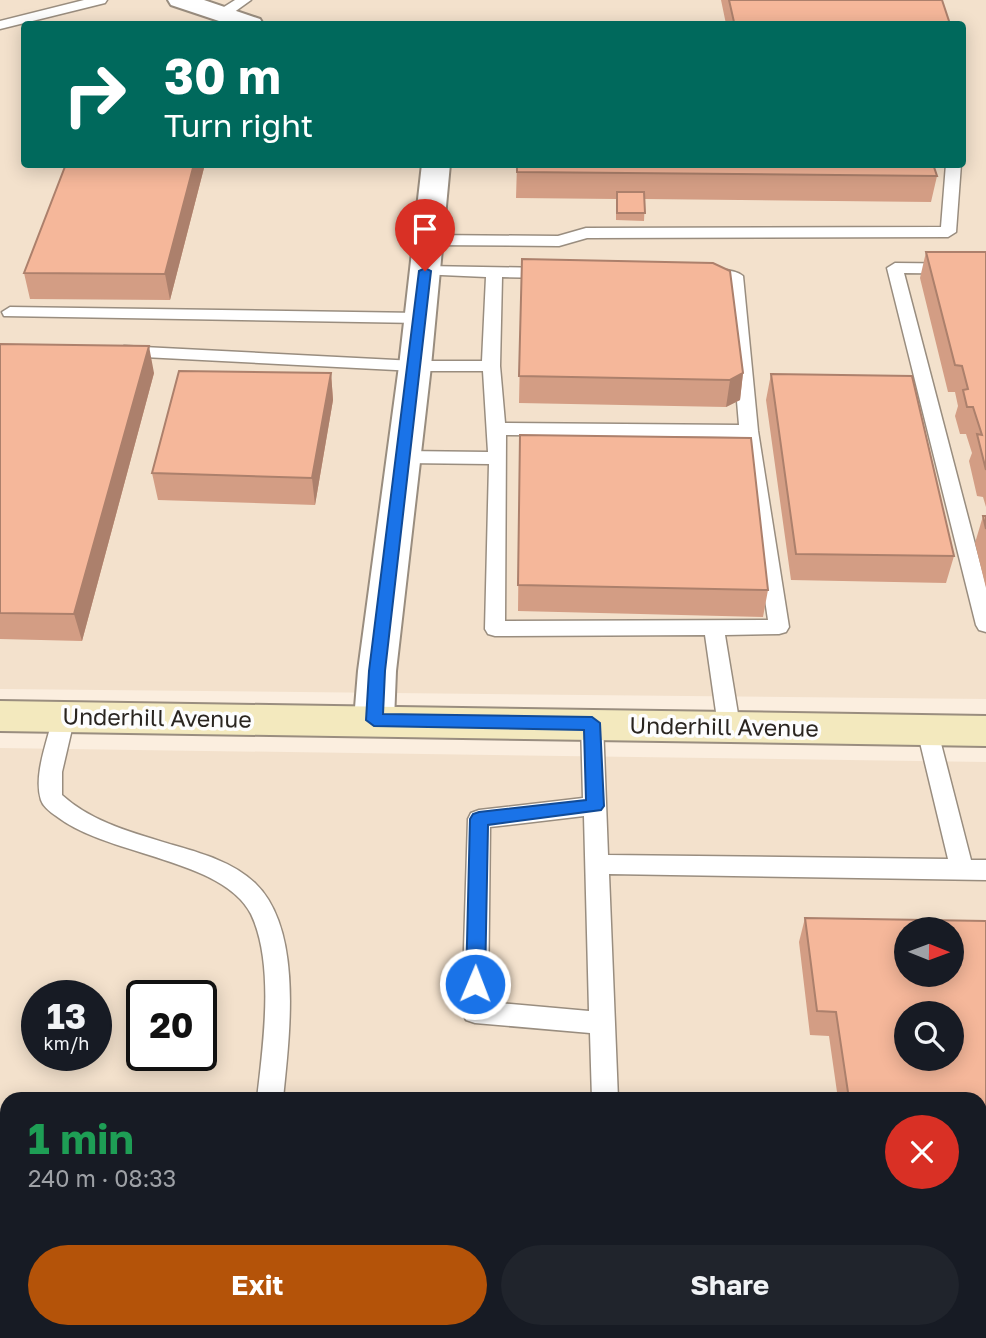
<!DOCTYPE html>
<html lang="en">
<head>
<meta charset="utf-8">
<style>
	body { margin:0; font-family:"Golos Text",sans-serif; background:#20242c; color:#f1f3f6; height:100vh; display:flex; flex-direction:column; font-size:26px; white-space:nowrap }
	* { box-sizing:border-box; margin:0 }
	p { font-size:23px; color:#9ea1a6 }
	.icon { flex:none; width:38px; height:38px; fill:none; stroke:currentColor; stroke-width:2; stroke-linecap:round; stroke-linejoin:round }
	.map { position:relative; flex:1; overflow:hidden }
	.sheet { position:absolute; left:0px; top:1092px; width:987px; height:247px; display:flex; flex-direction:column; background:#171b24; border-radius:21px 21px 0 0; box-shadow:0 4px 18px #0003 }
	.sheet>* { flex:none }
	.guide { position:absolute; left:21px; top:21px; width:945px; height:147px; border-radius:7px; box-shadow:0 4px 18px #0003; background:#00695c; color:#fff; overflow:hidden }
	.needle { width:46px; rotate:91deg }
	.buttons { position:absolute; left:894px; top:917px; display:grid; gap:14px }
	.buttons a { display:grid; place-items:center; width:70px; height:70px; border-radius:50%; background:#171b24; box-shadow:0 4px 18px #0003; font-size:35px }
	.speed { position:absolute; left:21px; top:980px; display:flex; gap:14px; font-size:35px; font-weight:700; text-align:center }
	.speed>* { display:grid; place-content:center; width:91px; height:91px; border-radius:50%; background:#171b24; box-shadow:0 4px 18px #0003; line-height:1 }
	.speed small { font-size:18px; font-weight:400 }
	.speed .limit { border:4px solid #111; border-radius:10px; background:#fff; color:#111 }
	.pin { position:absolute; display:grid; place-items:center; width:60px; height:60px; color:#fff; margin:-72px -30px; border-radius:50% 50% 50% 0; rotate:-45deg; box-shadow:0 0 7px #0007 }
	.pin .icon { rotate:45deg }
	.me { position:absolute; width:77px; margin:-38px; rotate:1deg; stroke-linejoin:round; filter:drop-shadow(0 0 5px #0008) }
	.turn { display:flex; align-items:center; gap:24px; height:147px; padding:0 28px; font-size:32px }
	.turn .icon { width:91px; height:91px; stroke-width:2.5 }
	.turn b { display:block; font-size:49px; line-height:60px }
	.round { display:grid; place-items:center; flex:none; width:74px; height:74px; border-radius:37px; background:#20242c }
	.headline { display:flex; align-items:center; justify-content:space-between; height:119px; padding:0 28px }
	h1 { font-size:42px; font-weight:700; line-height:52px; color:#1e9e55 }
	.primary-button { display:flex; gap:14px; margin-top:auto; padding:14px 28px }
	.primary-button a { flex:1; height:80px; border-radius:42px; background:#b45309; color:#fff; font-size:28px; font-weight:700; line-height:80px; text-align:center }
	.primary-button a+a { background:#20242c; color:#f1f3f6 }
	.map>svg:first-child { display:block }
	.built { fill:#f3e1cc; fill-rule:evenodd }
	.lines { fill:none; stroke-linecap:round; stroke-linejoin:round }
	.lane-casing { stroke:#998d7f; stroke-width:3 }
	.street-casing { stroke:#998d7f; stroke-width:4 }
	.secondary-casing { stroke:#998d7f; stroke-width:4 }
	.lane { fill:#fff; fill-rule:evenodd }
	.street { fill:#fff; fill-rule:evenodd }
	.secondary { fill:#f3e9be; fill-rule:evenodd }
	.wall { fill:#d39d84; fill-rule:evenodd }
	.shaded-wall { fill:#ac806c }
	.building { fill:#f5b79a; stroke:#ac806c; stroke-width:2; fill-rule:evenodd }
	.route { fill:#1a73e8; stroke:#114b97; stroke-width:2 }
	.labels { text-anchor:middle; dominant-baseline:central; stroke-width:7; stroke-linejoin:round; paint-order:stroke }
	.street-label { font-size:23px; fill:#2a2520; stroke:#fdfdfd }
</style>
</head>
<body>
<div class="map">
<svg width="986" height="1338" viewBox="0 0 986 1338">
	<rect width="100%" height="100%" fill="#fbeedf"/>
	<path class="built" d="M0,0H986V699L0,689ZM24,24H962V164H24Z
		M0,748L986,762V1338H0ZM906,929H952V975H906ZM37,996H96V1055H37ZM142,996H201V1055H142ZM906,1013H952V1059H906ZM7,1099H980V1332H7Z"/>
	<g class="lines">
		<defs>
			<path id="lane" d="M84,0H107L105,3L0,29V21Z
				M235,0H251L226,18H216V12Z
				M946,164H961L956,232L948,237L587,238L559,246L429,245L421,240L429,235L558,236L586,228L941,227Z
				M895,263L986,264V274L904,273L986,586V632L979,630L976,625L887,268Z
				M425,266L548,268L556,273L548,278L502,277L500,366L505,423L739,425L727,281L702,280L694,275C703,267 734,268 743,276L758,431L789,627L786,632L779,634L725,635L740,726L737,732L729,734L721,732L718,726L705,635L495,636L488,634L485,629L489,464L404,463L397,461L395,457L397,453L404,451L488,452L483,371H415L124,356L115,351L124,346L415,361H482L486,277L419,274L417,271ZM506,435L741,437L768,620L505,621Z
				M10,307L420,313L428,318L420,323L4,316L2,312Z
				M64,708L72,710L75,716L62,772V795C93,823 134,833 173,845C201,853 233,862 255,883C304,930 289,1037 283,1099H257C263,1046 275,964 251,914C223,859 110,856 59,818C53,814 43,807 41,800C33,775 48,740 53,716L56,710Z
				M592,715L600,717L603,723L608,855L948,859L917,730L920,724L928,722L936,724L971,860H986V880L609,874L618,1099H592L590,1033L475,1023L466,1020L462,1012L468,819L471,813L479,810L583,798L581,723L584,717ZM584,816L589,1011L488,1002L490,827Z
				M0,1138H7V1164H0Z
				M230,1332H258L257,1338H229Z
				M595,1332H623V1338H595Z"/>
			<path id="street" d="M168,0H204L260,19L263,24H228L171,5Z
				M422,164H450L431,366L396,671L394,720L388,731L374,735L360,731L354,720L358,671L399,366Z"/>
			<path id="secondary" d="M0,701L986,716V746L0,731Z"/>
		</defs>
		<use href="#lane" class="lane-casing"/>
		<use href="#street" class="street-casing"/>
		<use href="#secondary" class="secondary-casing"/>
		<use href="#lane" class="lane"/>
		<use href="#street" class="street"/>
		<use href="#secondary" class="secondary"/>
	</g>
	<path class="wall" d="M721,0H942L950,24H726Z
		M205,164L170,300L30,299L24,273Z
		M517,164L937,176L931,202L645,199L644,221L616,220V199L516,198Z
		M926,252H986V507L983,497L977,496L969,461L972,453L966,434H960L955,416L958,406L955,392H948L920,278Z
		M522,259L743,373L740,400L726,407L519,403Z
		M0,344L154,373L82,641L0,639Z
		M331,373L333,400L315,505L158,500L152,473Z
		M771,374L954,556L946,583L791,580L766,400Z
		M520,435L768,590L763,617L518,611Z
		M983,516H986V588L975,543Z
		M805,918L986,921V1338H869V1332H980V1099H838L829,1036L810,1035L799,942ZM906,929H952V975H906ZM906,1013H952V1059H906Z"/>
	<path class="shaded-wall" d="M194,164H205L170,300L165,274Z
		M149,346L154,373L82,641L74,614Z
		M331,373L333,400L315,505L312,478Z
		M743,373L740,400L726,407L730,380Z
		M90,1332H100L99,1338H89Z"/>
	<path class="building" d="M729,0H942L950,24L734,22Z
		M66,164H194L165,274L24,273Z
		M517,164H933L937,176L517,172Z
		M617,192H644L645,213H617Z
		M926,252H986V470L977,434L982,435L973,407H967L963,390L968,389L962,366L955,365Z
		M522,259L713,263L730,271L743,373L730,380L519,376Z
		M0,344L149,346L74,614L0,613Z
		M179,371L331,373L312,478L152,473Z
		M771,374L912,376L954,556L796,554Z
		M520,435L751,438L768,590L518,585Z
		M983,516H986V529Z
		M805,918L986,921V1338H882L881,1332H980V1099H849L836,1012L817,1011ZM906,929H952V975H906ZM906,1013H952V1059H906Z
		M0,1263H7V1332H90L89,1338H0Z"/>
	<path class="route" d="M425,268L431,271L385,671L383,714L592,717L600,723L604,806L601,810L488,825L485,984L482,990L475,992L469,990L466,984L470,819L473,814L479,812L586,800L584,730L374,726L366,720L369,671L419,271Z"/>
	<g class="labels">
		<g class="street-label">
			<text transform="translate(157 717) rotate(1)">Underhill Avenue</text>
			<text transform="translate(724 726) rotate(1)">Underhill Avenue</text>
		</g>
	</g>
</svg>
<div class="buttons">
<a><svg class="needle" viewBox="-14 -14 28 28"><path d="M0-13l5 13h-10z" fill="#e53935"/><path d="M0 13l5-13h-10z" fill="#9ea1a6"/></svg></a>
<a><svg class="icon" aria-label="search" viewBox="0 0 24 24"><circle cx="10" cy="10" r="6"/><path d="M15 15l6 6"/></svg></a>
</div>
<div class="speed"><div>13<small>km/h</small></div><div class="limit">20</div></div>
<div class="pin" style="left:425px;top:271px;background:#d93025"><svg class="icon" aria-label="arrive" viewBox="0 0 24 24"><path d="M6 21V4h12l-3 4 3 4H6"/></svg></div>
<svg class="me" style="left:475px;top:984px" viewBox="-20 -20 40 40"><circle r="17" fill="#1a73e8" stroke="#fff" stroke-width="3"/><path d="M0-11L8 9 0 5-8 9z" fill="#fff"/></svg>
<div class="guide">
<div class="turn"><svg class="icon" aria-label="right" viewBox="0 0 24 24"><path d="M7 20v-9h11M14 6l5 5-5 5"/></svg><div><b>30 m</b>Turn right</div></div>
</div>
<section class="sheet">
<div class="headline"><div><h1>1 min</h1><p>240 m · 08:33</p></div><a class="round" style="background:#d93025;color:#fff"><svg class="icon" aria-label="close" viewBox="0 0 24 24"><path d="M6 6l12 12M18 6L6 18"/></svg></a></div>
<div class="primary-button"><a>Exit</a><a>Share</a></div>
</section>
</div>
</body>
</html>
